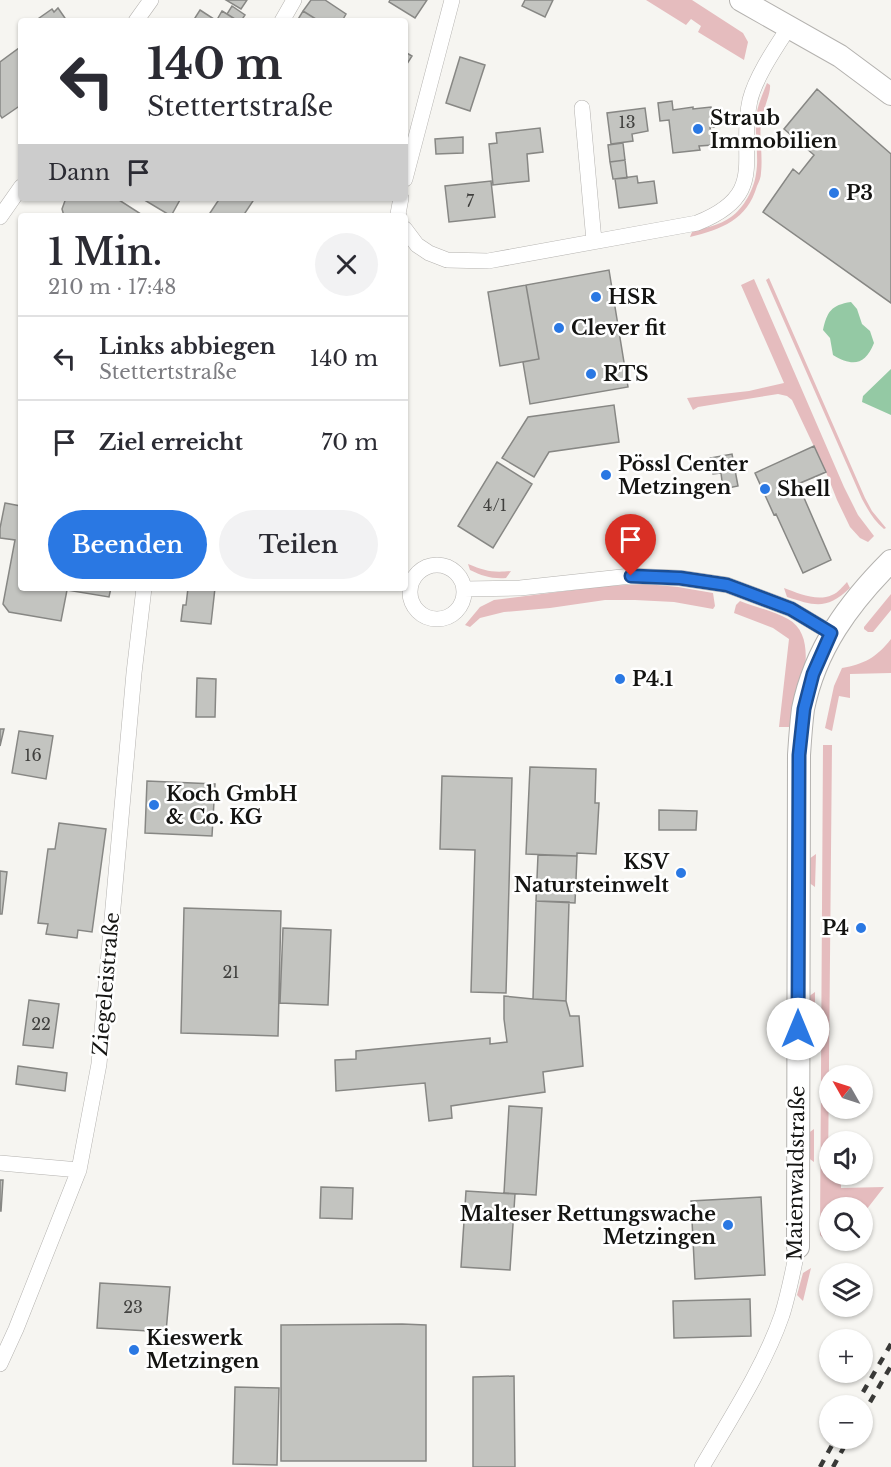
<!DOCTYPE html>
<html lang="de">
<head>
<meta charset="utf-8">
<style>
	body { margin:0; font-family:"Libre Baskerville",serif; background:#f2f2f3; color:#2b2b33; height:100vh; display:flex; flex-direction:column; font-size:22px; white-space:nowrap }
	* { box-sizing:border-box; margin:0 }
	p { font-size:20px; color:#7c7c81 }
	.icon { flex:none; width:33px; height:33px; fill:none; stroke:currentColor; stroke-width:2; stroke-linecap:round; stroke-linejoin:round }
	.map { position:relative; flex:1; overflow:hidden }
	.side { position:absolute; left:18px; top:213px; width:390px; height:378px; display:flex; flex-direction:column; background:#fff; border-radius:6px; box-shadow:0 2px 4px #0004 }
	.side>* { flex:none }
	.guide { position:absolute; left:18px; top:18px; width:390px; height:183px; border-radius:6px; box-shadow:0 2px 4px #0004; background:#fff; color:#2b2b33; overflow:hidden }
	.needle { width:39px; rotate:309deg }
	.controls { position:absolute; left:819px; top:1065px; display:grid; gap:12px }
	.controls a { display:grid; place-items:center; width:54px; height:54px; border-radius:50%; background:#fff; box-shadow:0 2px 4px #0004; font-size:30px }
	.pin { position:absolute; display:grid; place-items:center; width:51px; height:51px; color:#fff; margin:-62px -26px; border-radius:50% 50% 50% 0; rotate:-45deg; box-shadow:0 0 6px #0007 }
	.pin .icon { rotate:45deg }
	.me { position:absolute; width:66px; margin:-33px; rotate:0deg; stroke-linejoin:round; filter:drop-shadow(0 0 4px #0008) }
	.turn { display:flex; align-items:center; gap:21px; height:126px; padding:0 30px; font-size:27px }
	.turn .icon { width:78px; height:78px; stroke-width:2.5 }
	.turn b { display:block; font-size:42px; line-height:51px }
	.then { display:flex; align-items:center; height:57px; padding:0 30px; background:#0003; gap:12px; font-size:22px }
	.round { display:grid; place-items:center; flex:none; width:63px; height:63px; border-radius:32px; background:#f2f2f3 }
	.headline { display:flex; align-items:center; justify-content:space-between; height:102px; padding:0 30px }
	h1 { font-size:36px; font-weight:600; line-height:45px }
	.primary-button { display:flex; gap:12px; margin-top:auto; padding:12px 30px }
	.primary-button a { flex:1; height:69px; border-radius:36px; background:#2a78e3; color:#fff; font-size:24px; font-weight:600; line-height:69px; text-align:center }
	.primary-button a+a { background:#f2f2f3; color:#2b2b33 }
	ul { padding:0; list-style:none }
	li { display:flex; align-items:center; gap:18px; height:84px; padding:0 30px; border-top:2px solid #e1e1e2 }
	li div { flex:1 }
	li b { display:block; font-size:22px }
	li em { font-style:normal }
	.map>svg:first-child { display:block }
	.green { fill:#e5bcbe }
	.water { fill:#94c9a4 }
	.building { fill:#c3c4c0; stroke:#878784; stroke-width:1.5 }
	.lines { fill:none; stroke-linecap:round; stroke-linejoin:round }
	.street-casing { stroke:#b4b2af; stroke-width:16 }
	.secondary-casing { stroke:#b4b2af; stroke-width:24 }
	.street { stroke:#fff; stroke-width:15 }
	.secondary { stroke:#fff; stroke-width:22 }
	.rail { stroke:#393937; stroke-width:4.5; stroke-dasharray:8 8; stroke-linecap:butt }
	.route-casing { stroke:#1b4e94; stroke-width:15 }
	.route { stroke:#2a78e3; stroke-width:10 }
	.poi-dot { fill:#2a78e3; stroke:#fff; stroke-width:2 }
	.labels { text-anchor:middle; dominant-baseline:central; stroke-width:5; stroke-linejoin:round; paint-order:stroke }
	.number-label { font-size:16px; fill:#40403e }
	.poi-label { font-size:20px; font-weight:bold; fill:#141412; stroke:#fff; text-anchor:start }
	.street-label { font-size:20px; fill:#141412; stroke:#fff }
</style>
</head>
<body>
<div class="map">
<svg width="891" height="1467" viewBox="0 0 891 1467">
	<rect width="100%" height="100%" fill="#f6f5f1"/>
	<path class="green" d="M646,0H692L743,33L748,42L744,60L698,32L701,26L691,19L686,25Z
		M767,83L770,85C771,93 763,110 761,121C759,138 763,155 761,173C761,177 759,182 757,186C747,220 722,229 690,237L692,232C705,228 720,225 731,217C744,208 754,189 756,174C759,157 755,139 756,122C756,108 762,96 767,83Z
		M769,278L865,498L872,511L886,528L884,529C874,521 868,510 862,499L766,280Z
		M754,279L844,487L858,515L874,536L868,542L860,538L850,527L837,500L826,472L792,400L787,396L778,394L698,407L693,410L687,398L749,391L784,383L741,285Z
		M468,564C485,571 493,573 511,571L506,578C492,579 482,576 470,570Z
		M847,582L850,588C827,610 815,606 787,597L784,588C798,593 817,602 832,595C838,593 843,586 847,582Z
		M646,584L678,587L713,593L715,606L713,609L674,602L635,600H605L550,608L504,612L480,618L470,627L465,625L480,607L494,600L605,586Z
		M891,594V610L873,632H868L864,629V627Z
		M740,601C755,607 774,611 788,619C822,638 798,698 791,727H779L789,639L773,628L734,613L736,605Z
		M891,639V673L850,674V698L839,696L832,731L825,728L834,686L842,668C864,664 876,658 891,639Z
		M823,745H832L828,1172L830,1174L841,1175V1188L884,1187L863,1214L862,1208H830L829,1238L824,1239L820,1235Z
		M816,854L815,887L808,882L809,859Z
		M815,992V1026L807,1020L808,997Z
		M814,1129V1162L807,1157V1134Z
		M811,1268L803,1301L797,1295L803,1273Z"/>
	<path class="water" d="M851,302L857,309L862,324L870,331L874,343C865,365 853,367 833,355L830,338L823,330C827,312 831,305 851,302Z
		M891,369V415L862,402L863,396Z"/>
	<path class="building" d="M226,0H247L241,9Z
		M311,0H325L346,14L342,21H319L303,11Z
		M390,0H427L415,18L389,2Z
		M525,0H553L545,17L522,6Z
		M232,6L245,15L241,21H238L227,14Z
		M58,8L67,21H35L52,9L54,12Z
		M200,10L217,21H193Z
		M222,11L227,14L238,21H223L218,18Z
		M303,11L319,21H297Z
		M19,48L21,50V92L20,93L21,105L2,118L0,115V62Z
		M405,52L412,56L405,67Z
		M460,57L485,65L470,111L446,103Z
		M817,89L891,154V303L763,212L793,169L799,174L814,155L784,129Z
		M672,101L673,110L693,107V109L711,107L714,127H710L713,145L699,146L700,150L673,153L669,120L660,121L658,103Z
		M645,108L648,131L632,134L633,141L611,144L607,113Z
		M540,128L543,152L527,154L529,181L493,185L489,144L497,143L496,133Z
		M463,137V153L436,154L435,139Z
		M623,143L625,160L610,162L608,145Z
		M625,160L627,178L613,179L610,162Z
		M637,176L638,183L654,181L657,203L619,208L615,179Z
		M491,181L495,217L449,222L445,186Z
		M66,198H116L144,216H64L62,209Z
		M141,198H181L171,216Z
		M213,198H255L243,216H208L218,201Z
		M609,270L628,387L530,404L523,362L539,359L526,285Z
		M526,285L539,359L500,366L488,292Z
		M614,405L619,442L549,452L534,477L502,458L528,417Z
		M814,446L826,472L798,484L831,560L803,573L776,514L774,515L755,473Z
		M732,454L738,486L723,489L721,473L713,474L710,458Z
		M497,462L532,484L493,548L458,526Z
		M5,503L21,506V504V588H111L109,597L67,590L61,621L9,612L3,604L15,540L0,538V528Z
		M188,588H215L211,624L181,621L183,605H186Z
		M197,678L216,679L215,717H196Z
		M0,729H4L0,746Z
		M19,731L53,736L46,779L12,773Z
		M530,767L596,769L595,803H599L596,854L577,853V856L526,854Z
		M442,776L512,778L506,993L471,992L475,850L440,849Z
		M147,781L215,784L212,836L145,833Z
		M659,810L697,811L696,830H659Z
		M59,823L106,829L92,932L78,930L77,938L46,934L48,924L38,923L48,849H55Z
		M538,855L577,856L575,903L536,901Z
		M0,871L7,872L2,914H0Z
		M536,901L569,902L566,1001L533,999Z
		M184,908L281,911L278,1036L181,1033Z
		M283,928L331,930L328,1005L280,1003Z
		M504,996L533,999L566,1001L570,1016H579L583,1066L543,1072L545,1092L451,1106L452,1118L429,1121L425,1083L336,1091L335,1060L356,1059V1051L490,1038V1044L507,1042L504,1019Z
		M29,1000L59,1004L53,1048L23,1045Z
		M18,1066L67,1073L65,1091L16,1084Z
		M509,1106L542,1108L536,1195L504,1193Z
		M0,1180H3L1,1211H0Z
		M321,1187L353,1188L352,1219L320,1218Z
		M466,1191L515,1194L510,1270L461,1267Z
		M761,1197L765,1275L695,1279L691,1201Z
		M100,1283L170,1287L166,1332L97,1328Z
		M750,1299L751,1336L674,1338L673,1301Z
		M402,1324L426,1325V1461H281V1325Z
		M514,1376L515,1467H473V1377Z
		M235,1387L279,1388L277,1465L233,1464Z"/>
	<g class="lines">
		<defs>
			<path id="street" d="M136,21L151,0
				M282,21L294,0
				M582,108L594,241
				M405,179L452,0
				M399,216L398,214L401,198
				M0,217L21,187
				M405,229L417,245L429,253L447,260L488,261L697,223C770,194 737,158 750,100C756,76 776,47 789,27
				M410 592a27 27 0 1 1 54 0a27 27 0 1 1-54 0Z
				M464,589L520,588L631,576L680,578L727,585L791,609L831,633
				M0,1163L79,1170
				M0,1364L16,1329L79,1170L99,1064L134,673L144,588
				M702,1467C730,1419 764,1367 782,1315C789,1293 793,1270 798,1247"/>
			<path id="secondary" d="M741,0L840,56L891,94
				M798,1247L799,755C800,740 801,724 803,709C815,649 849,603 891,561"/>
		</defs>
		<use href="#street" class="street-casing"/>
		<use href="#secondary" class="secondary-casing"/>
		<use href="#street" class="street"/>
		<use href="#secondary" class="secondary"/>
		<path class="rail" d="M855,1406L891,1344
			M862,1416L891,1366
			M820,1467L836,1438
			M833,1467L849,1438"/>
	</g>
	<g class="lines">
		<defs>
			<path id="route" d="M631,576L680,578L727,585L791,609L831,633L813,674L804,709L799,755L798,1029"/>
		</defs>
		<use href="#route" class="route-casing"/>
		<use href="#route" class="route"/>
	</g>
	<g class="poi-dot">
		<circle cx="698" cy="129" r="6"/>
		<circle cx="834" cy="193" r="6"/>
		<circle cx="596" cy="297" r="6"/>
		<circle cx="559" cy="328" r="6"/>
		<circle cx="591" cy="374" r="6"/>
		<circle cx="606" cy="475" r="6"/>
		<circle cx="765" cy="489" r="6"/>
		<circle cx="620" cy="679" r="6"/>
		<circle cx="154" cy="805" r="6"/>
		<circle cx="681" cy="873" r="6"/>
		<circle cx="861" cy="928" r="6"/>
		<circle cx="728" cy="1225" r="6"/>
		<circle cx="134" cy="1350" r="6"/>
	</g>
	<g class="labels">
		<g class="number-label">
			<text x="627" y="122">13</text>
			<text x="470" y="201">7</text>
			<text x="495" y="505">4/1</text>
			<text x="33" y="755">16</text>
			<text x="231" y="972">21</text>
			<text x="41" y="1024">22</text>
			<text x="133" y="1307">23</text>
		</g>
		<g class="poi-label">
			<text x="710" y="118">Straub<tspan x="710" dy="23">Immobilien</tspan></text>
			<text x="846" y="193">P3</text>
			<text x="608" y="297">HSR</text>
			<text x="571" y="328">Clever fit</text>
			<text x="603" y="374">RTS</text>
			<text x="618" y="464">Pössl Center<tspan x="618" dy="23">Metzingen</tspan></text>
			<text x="777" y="489">Shell</text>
			<text x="632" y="679">P4.1</text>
			<text x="166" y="794">Koch GmbH<tspan x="166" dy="23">&amp; Co. KG</tspan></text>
			<text x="669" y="862" text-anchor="end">KSV<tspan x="669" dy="23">Natursteinwelt</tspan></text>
			<text x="849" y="928" text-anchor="end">P4</text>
			<text x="716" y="1214" text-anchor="end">Malteser Rettungswache<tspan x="716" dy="23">Metzingen</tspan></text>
			<text x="146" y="1338">Kieswerk<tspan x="146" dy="23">Metzingen</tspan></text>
		</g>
		<g class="street-label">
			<text transform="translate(106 984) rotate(-85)">Ziegeleistraße</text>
			<text transform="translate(796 1173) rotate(-89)">Maienwaldstraße</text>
		</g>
	</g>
</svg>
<div class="controls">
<a><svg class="needle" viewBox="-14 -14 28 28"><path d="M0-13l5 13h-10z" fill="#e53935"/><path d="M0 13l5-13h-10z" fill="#7c7c81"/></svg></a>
<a><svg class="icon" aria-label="sound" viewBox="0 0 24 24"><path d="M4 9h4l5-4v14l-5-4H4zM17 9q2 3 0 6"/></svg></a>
<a><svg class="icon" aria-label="search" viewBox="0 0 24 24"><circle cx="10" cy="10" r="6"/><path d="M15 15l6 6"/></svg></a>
<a><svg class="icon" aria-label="layers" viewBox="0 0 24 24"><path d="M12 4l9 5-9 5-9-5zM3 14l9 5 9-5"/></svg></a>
<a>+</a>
<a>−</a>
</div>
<div class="pin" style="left:631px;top:576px;background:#d93025"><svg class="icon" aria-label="arrive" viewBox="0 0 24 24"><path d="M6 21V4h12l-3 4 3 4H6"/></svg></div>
<svg class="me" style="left:798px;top:1029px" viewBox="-20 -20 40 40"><circle r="19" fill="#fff"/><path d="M0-13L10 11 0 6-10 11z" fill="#2a78e3"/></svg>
<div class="guide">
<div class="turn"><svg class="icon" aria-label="left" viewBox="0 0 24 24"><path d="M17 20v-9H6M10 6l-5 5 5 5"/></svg><div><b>140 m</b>Stettertstraße</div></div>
<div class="then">Dann<svg class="icon" aria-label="arrive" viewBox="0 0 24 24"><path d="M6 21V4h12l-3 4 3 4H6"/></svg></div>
</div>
<section class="side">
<div class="headline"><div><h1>1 Min.</h1><p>210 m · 17:48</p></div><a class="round"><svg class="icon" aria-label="close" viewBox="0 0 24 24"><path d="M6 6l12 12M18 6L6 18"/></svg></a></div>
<ul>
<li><svg class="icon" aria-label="left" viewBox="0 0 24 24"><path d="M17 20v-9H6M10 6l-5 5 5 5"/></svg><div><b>Links abbiegen</b><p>Stettertstraße</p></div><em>140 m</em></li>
<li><svg class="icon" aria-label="arrive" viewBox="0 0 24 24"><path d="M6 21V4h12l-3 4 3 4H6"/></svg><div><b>Ziel erreicht</b></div><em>70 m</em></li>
</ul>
<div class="primary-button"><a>Beenden</a><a>Teilen</a></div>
</section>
</div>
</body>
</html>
